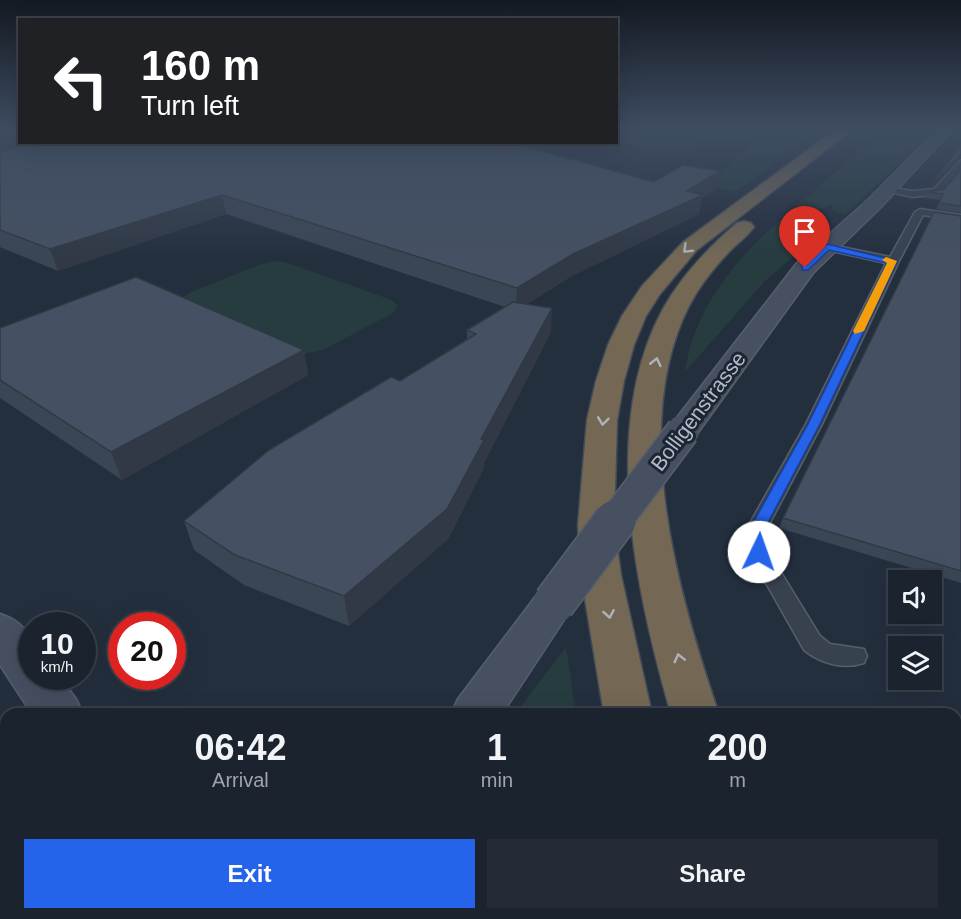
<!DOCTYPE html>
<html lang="en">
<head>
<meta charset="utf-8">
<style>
	body { margin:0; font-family:Arial,sans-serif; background:#242b36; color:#f1f3f6; height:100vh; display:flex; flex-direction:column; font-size:22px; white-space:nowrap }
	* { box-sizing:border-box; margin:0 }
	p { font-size:20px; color:#a0a4aa }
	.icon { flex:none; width:33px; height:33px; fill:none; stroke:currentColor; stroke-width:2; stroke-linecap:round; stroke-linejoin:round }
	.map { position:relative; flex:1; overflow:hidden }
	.drawer { position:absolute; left:0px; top:708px; width:962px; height:212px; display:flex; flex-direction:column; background:#1b232e; border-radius:18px 18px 0 0; box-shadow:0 6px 24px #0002,0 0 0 2px #39404a }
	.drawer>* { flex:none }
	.top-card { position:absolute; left:18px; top:18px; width:600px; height:126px; border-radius:0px; box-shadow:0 6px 24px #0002,0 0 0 2px #39404a; background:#202124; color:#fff; overflow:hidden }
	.tools { position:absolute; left:888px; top:570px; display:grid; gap:12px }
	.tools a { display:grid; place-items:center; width:54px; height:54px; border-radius:0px; background:#1b232e; box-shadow:0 6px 24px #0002,0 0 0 2px #39404a; font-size:30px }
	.speed { position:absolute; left:18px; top:612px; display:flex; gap:12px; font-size:30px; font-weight:700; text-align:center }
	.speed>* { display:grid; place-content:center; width:78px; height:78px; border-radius:50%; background:#1b232e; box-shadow:0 6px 24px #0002,0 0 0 2px #39404a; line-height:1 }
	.speed small { font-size:15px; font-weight:400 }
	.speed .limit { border:9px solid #d22; background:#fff; color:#111 }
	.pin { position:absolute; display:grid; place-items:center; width:51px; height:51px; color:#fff; margin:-62px -26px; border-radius:50% 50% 50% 0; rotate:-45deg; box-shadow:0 0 6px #0007 }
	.pin .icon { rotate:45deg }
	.me { position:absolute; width:66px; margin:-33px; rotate:3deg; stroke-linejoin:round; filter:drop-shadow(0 0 4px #0008) }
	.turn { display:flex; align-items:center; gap:21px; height:126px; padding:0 24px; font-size:27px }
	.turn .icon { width:78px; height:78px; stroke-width:2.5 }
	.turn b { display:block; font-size:42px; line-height:51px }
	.eta { display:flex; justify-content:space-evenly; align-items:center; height:102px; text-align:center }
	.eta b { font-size:36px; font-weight:800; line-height:42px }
	.action { display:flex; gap:12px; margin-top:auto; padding:12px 24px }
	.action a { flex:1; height:69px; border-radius:0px; background:#2563eb; color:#fff; font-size:24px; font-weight:800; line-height:69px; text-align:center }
	.action a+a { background:#242b36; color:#f1f3f6 }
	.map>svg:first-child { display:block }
	.green { fill:#263c3f }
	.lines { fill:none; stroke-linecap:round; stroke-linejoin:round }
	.service-casing { stroke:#565f6c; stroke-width:3 }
	.secondary-casing { stroke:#565f6c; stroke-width:3 }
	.motorway-casing { stroke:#434c59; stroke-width:3 }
	.service { fill:#38414e; fill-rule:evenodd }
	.secondary { fill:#465061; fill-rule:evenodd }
	.motorway { fill:#746855; fill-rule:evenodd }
	.secondary-bridge-far1-casing { stroke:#565f6c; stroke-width:35; stroke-linecap:butt }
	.secondary-bridge-casing { stroke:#565f6c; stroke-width:44; stroke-linecap:butt }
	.secondary-bridge-far1 { stroke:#465061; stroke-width:32 }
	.secondary-bridge { stroke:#465061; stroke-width:41 }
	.wall { fill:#3b4654 }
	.shaded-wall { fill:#303945 }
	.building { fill:#455162; stroke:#303945; stroke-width:1.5 }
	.oneway { stroke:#aeb4bd }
	.route { fill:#2563eb; stroke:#184099; stroke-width:1.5 }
	.slow { fill:#f59e0b }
	.labels { text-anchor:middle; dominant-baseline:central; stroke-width:6; stroke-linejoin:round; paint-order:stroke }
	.street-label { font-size:21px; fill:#b4bcc9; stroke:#1d2633 }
</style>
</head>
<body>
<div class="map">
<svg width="961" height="919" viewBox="0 0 961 919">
	<rect width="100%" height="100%" fill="#242f3e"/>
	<path class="green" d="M720,130L678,152L617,141V130Z
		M762,130H820L736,192L718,188L719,175C731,161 749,154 755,136Z
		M893,130H933L845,215L831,210L833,205L829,204C820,214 806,208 795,205L815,192L814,190L851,159Z
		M787,214L822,223L826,229L765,281L685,372C694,307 738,256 787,214Z
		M277,261L288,263L392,300L398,306L393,313L323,350L302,354L181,299L189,293L261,264Z
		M566,647L576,714H516L519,709Z
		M502,914H617L618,919H503Z"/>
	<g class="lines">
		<defs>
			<path id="service" d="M961,160V169L940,194L912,197L883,190L888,187L912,191L934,189Z
				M920,209L961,215V221L923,215L899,261L822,424L765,532L769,553L820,636L830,644L864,649L867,656L864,663C843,670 820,663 804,650L749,553L745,532L806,424L886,263L827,250L821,247L827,244L890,257L915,212Z"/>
			<path id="secondary" d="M937,130H952L881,207L813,273L694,438L683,440L672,438L667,431L672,424L797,263L869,199Z
				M554,587L569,592L575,603L502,714H451L458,699L539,592Z
				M0,614C34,625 32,646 32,676H59L76,699L83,714H32L0,665Z
				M177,914H239L237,919H175Z
				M340,914H402L404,919H342Z
				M433,914H493V919H433Z"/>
			<path id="motorway" d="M835,130H852L697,250L660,294L646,316L634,345L624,381L617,420L614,525L621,575L652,714H604L581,575L578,525L587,420L596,381L608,345L622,316L642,286L683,242Z
				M744,221L751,223L754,227C747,237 736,244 728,253C712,270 698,288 688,308C629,427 679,597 719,714H671C636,593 599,426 663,309C682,275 708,248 737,223Z
				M653,914H713L715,919H655Z
				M736,914H797L799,919H738Z"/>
		</defs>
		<use href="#service" class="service-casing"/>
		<use href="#secondary" class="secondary-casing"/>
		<use href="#motorway" class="motorway-casing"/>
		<use href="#service" class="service"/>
		<use href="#secondary" class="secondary"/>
		<use href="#motorway" class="motorway"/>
		<defs>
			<path id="secondary-bridge-far1" d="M614,523L683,431"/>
			<path id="secondary-bridge" d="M554,603L615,521"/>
		</defs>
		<use href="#secondary-bridge-far1" class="secondary-bridge-far1-casing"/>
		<use href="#secondary-bridge" class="secondary-bridge-casing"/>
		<use href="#secondary-bridge-far1" class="secondary-bridge-far1"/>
		<use href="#secondary-bridge" class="secondary-bridge"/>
	</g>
	<path class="wall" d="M0,152L654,182L720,171L717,189L702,198L699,214L572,276L527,304L551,332L484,463V468L448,539L349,626L244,585L194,550L184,521L467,340V330L505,307L226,214L58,271L0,247Z
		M961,169V213L936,209L940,200L925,198L928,192L944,189Z
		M961,216V583L779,528L783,518Z
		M0,328L304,350L308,375L122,480L0,398Z"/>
	<path class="shaded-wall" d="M961,154V158L931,187L933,181Z
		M720,171L717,189L702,198L699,214L572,276L516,311L517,288L573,254Z
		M222,195L226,214L58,271L50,249Z
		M552,308L551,332L484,463V468L448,539L349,626L344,596L481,439Z
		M304,350L308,375L122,480L111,452Z"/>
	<path class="building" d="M43,142H508L654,182L683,165L720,171L687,191L703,195L573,254L517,288L222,195L50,249L0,230V152Z
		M961,147V154L933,181Z
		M961,169V206L939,203L943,194L928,192L944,189Z
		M934,212L961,216V571L783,518Z
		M136,277L304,350L111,452L0,380V328Z
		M513,302L552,308L481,439L484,440L447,509L344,596L235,555L184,521L269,450L391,377L400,381L476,334L467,330Z"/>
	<defs><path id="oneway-chevron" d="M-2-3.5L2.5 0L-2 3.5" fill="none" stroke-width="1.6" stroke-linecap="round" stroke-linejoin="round" transform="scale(1.5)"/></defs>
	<g class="oneway">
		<use href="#oneway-chevron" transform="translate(687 249) rotate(136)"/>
		<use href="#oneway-chevron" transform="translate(656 362) rotate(-77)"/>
		<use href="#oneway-chevron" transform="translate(603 421) rotate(97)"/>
		<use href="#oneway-chevron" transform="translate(609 614) rotate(80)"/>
		<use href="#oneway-chevron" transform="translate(679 658) rotate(-104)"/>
	</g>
	<linearGradient id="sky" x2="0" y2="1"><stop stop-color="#141a22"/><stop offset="0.5" stop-color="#3f4d63"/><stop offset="1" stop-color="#3f4d63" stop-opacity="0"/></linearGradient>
	<rect width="961" height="259" fill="url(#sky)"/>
	<path class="route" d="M827,244L897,261L820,424L763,532L767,552L764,556H753L748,532L808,424L887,263L829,250L808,270H802V266Z"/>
	<path class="slow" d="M886,257L897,261L864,331L855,334L853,331L887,263L882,260Z"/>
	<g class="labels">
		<g class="street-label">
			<text transform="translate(698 411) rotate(-53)">Bolligenstrasse</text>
		</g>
	</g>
</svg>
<div class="tools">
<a><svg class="icon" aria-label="sound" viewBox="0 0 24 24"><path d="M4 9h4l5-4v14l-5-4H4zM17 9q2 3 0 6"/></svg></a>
<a><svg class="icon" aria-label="layers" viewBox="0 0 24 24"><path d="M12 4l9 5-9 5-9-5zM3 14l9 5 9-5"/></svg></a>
</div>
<div class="speed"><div>10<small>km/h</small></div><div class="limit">20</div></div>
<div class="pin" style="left:805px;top:268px;background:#d93025"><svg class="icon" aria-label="arrive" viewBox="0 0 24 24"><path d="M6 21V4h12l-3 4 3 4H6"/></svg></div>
<svg class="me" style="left:759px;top:552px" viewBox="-20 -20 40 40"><circle r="19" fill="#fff"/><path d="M0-13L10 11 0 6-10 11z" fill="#2563eb"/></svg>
<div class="top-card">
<div class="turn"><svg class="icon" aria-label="left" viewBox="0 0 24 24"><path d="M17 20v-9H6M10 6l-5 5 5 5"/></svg><div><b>160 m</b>Turn left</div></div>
</div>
<section class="drawer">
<div class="eta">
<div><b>06:42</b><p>Arrival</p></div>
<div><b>1</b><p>min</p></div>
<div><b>200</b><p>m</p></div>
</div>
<div class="action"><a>Exit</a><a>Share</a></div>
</section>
</div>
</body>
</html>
